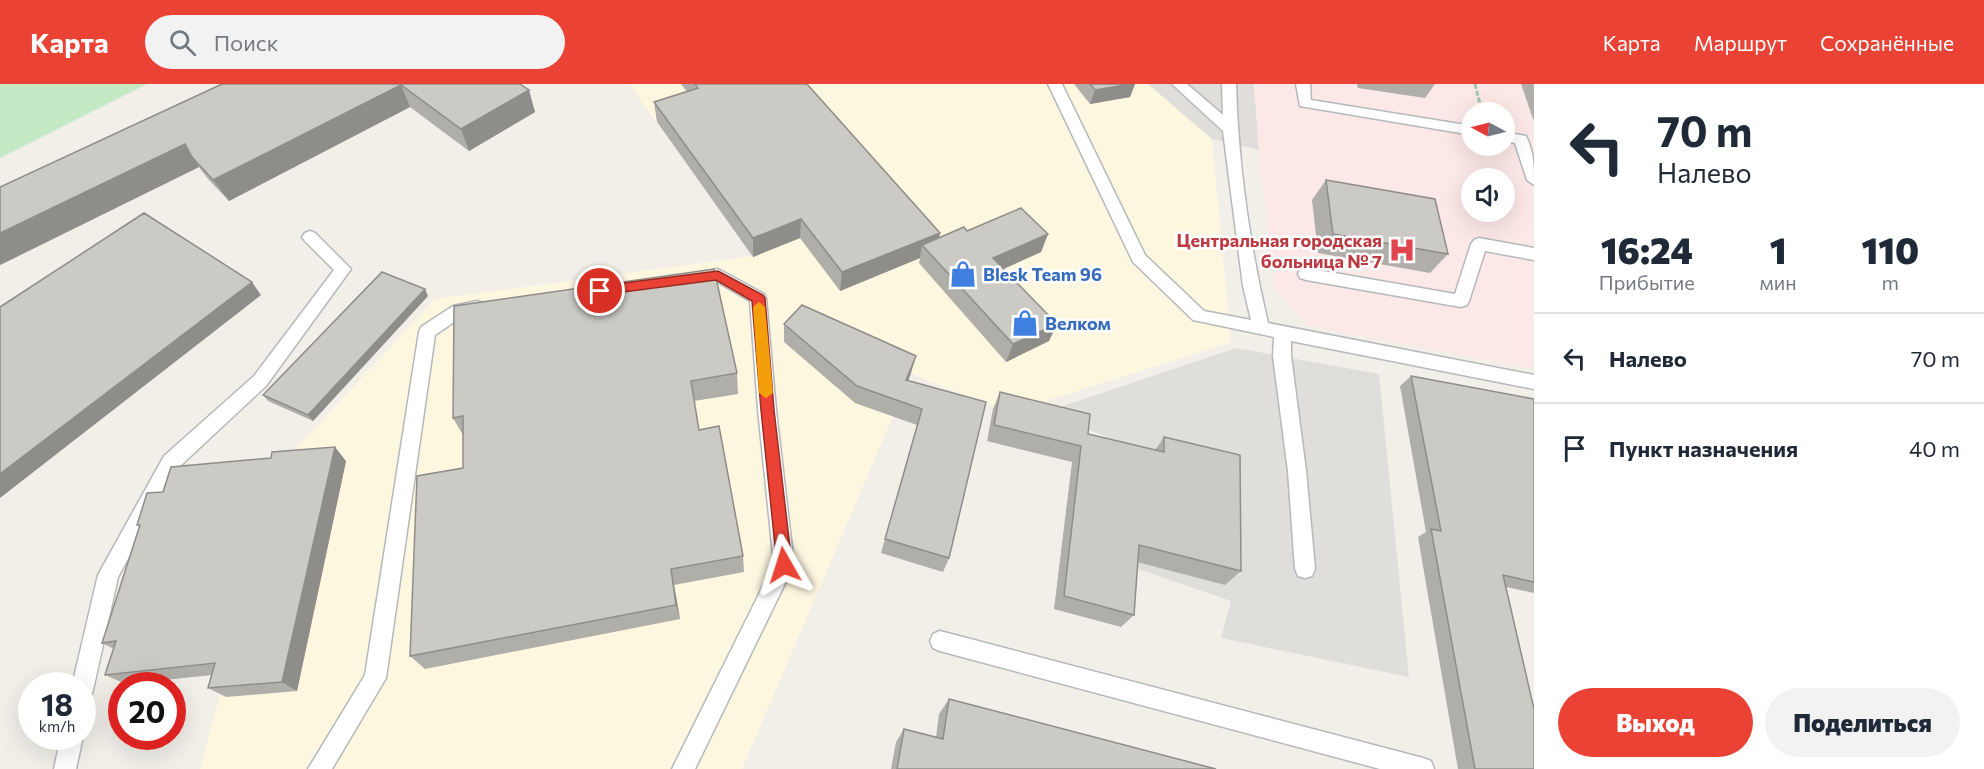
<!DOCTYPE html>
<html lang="ru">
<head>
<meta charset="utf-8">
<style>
	body { margin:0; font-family:Commissioner,sans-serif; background:#f2f2f3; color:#1f2937; height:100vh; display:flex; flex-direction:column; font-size:22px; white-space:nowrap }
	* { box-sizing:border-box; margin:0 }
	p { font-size:20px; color:#747a83 }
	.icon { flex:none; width:33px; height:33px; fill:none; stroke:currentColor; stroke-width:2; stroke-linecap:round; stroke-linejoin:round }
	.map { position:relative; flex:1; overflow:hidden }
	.sheet { display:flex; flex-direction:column; background:#fff; width:450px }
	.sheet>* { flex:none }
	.banner { background:#fff; color:#1f2937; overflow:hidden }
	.needle { width:39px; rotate:277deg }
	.fabs { position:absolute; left:1461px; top:18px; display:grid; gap:12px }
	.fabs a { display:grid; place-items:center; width:54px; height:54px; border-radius:50%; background:#fff; box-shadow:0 6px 24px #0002; font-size:30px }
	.speed { position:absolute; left:18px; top:588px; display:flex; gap:12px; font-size:30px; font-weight:700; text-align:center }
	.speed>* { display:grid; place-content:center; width:78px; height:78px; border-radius:50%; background:#fff; box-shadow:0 6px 24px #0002; line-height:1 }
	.speed small { font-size:15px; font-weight:400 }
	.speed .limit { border:9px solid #d22; background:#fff; color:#111 }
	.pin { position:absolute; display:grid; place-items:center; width:51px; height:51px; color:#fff; margin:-26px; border:3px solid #fff; border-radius:50%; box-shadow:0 2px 6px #0007 }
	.me { position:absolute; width:66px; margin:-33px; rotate:354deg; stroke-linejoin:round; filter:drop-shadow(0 0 4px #0008) }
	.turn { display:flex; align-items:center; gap:21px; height:126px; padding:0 24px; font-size:27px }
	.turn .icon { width:78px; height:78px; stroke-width:2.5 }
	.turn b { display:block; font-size:42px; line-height:51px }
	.eta { display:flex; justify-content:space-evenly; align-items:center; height:102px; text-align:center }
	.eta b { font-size:36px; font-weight:800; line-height:42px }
	.primary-button { display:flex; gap:12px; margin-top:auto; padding:12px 24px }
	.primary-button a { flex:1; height:69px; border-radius:36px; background:#ea4335; color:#fff; font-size:24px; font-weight:800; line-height:69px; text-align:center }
	.primary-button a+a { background:#f2f2f3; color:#1f2937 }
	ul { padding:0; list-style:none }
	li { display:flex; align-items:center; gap:18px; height:90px; padding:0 24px; border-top:2px solid #e0e1e3 }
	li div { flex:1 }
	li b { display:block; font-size:22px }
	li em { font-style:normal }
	header { display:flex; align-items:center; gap:36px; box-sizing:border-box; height:84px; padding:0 30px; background:#ea4335; color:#fff }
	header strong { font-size:28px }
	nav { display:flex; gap:33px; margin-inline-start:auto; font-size:21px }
	.search { width:420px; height:54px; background:#f2f2f3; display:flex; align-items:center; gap:15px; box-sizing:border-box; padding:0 21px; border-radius:33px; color:#747a83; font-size:22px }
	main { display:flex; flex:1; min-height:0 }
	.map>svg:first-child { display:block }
	.commercial { fill:#fef7e0 }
	.industrial { fill:#e0deda }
	.medical { fill:#fce8e6; fill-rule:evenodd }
	.green { fill:#c5e8c5 }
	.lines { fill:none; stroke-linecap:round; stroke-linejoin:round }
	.service-casing { stroke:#b5b8bc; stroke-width:3 }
	.path { stroke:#9cc7a9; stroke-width:3; stroke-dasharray:5 2; stroke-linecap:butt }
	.service { fill:#fff; fill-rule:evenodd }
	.wall { fill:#afaea9 }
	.shaded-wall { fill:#8f8d8a }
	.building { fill:#cccac5; stroke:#8f8d8a; stroke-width:1.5 }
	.route { fill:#ea4335; stroke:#982c22; stroke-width:1.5 }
	.slow { fill:#f59e0b }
	.labels { text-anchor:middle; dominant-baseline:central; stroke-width:5; stroke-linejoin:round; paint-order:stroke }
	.health-label { font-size:18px; font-weight:bold; fill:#be3a42; stroke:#fff; text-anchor:end }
	.shop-label { font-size:18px; font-weight:bold; fill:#366cbe; stroke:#fff; text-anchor:start }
</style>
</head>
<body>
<header>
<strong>Карта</strong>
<div class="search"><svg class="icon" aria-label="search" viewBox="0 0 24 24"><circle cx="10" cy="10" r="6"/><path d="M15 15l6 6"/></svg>Поиск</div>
<nav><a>Карта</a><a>Маршрут</a><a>Сохранённые</a></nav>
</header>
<main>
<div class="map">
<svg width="1534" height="685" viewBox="0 0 1534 685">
	<rect width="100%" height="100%" fill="#f1efe8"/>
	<path class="commercial" d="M629,0H1148L1212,55L1231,258L1009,329L911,290L742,685H200L281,381L435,215L753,172Z"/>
	<path class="industrial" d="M1148,0H1254L1259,66L1212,55Z
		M1236,264L1379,290L1409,593L1221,554L1231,517L1138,485L1139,366L1045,328Z"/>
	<path class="medical" d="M1254,0H1534V285L1308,242L1275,205L1259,66ZM1472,28H1504V62H1472ZM1472,94H1504V128H1472Z"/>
	<path class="green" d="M0,0H147L0,74Z"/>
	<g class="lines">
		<defs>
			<path id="service" d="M1048,0H1062L1145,171L1204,227L1251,236L1243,202L1223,47L1172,0H1187L1223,31L1222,0H1236C1238,78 1250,163 1268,239L1534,291V305L1291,257V272L1306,387L1315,485L1312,492L1305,494L1298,492L1295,485L1288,387L1273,272L1274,253L1193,236L1133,178Z
				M1296,0H1310L1311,16L1472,42V51L1300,22Z
				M1504,48L1526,52C1534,68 1534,83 1534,101L1527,96L1515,59L1504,57Z
				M310,147L315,149L351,185L266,302L178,384L118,493L93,606L90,614L82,617V602H72L98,491L164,372L254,292L334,186L305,157L302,153L305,149Z
				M1479,154L1534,164V176L1485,167L1469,217L1467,221L1461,223L1306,196L1300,194L1298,190L1300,186L1306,184L1455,210L1471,160L1474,156Z
				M718,185L764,210L766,214L776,326L794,481L695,685H672L774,480L758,326L750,217L716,197L692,201L686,199L684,195L686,191Z
				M477,217L483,219L485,223L483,227L463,232L435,251L386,594L332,685H308L365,591L419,248L421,243L453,222Z
				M940,547L1423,674L1431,677L1434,685H1380L940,567L933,564L930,557L933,550Z
				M82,650L83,652L76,685H54L61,652H82Z"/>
		</defs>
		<use href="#service" class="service-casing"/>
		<path class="path" d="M1475,0L1482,28"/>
		<use href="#service" class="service"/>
	</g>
	<path class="wall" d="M222,0H520L535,28L469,67L410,23L229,117L208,95L199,83L0,181Z
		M681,0H807L940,149L939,154L967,147L1048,150L1041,168L1004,185L1057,240L1049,257L1006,278L919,179L920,174L840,207L800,154L753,173L657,38L654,18L687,8Z
		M1074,0H1135L1130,13L1090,20Z
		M1357,0H1435L1425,14L1358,4Z
		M1521,0H1534V35H1533Z
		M1326,96L1448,170L1430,189L1318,169L1312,116Z
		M428,212L313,337L268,317L263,311Z
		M784,240L911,289L908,297L986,318L949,474L943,488L881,469L917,341L855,319L784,258Z
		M737,289L738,310L694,317L699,346L743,472L744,488L674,501L680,535L425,585L410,572L463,384V351L453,334Z
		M1411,292L1534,315V509L1506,503L1534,685H1458L1418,453L1426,448L1400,302Z
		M1000,308L1088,350L1155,366L1164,353L1241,487L1225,501L1137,478L1134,531L1121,543L1054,525L1072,378L987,357L993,325Z
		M346,377L297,607L226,613L208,604L212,591L126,600L105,591L114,565L102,559L139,442L137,441L163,408Z
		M949,615L1216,685H891L896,658L904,645L936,653L939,630Z"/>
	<path class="shaded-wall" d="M1131,0H1135L1130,13L1090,20L1095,6Z
		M401,1L410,23L229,117L213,96Z
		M529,6L535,28L469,67L461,45Z
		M185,60L199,83L0,181V149Z
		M801,135L800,154L753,173V154Z
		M940,149L936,168L922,161L920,174L840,207L842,188Z
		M1048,150L1041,168L987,192L993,174Z
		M252,198L261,211L0,414V390Z
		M425,205L428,212L313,337L308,331Z
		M1057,240L1049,257L1006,278L1013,260Z
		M916,272L911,289L902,313L906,296Z
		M335,363L346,377L297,607L282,598Z
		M671,485L674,501L680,535L676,521Z"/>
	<path class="building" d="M222,0H520L529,6L461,45L401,1L213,96L192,73L185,60L0,149V103Z
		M695,0H807L940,149L842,188L801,135L753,154L654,18L698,4Z
		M1090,0H1131L1095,6Z
		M1326,96L1435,115L1448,170L1333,150Z
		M1021,124L1048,150L993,174L1057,240L1013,260L922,161L964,143L967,147Z
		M144,129L252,198L0,390V223Z
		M714,185L737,289L691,297L699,346L719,342L743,472L671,485L676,521L410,572L417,392L463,384V332L453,334L454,222Z
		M382,188L425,205L308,331L263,311Z
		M802,221L916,272L906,296L986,318L949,474L885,455L922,325L857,302L784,240Z
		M1411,292L1534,315V498L1503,491L1534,625V685H1475L1431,445L1441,447Z
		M1000,308L1090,330L1088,350L1164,368V353L1240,371L1241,487L1139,461L1134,531L1064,512L1081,362L994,341Z
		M335,363L282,598L208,604L215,579L105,591L116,557L102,559L140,441H137L147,409L163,408L171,383L271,374L272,368Z
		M949,615L1216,685H897L904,645L943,655Z"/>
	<path class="route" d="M718,187L763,211L765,214L774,326L792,481L790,486L784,488L779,486L777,481L761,326L752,217L716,196L600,211L594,207L600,202Z"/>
	<path class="slow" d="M759,218L765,223L773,309L766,314L759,309L753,223Z"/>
	<defs>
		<symbol id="hospital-bare" viewBox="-9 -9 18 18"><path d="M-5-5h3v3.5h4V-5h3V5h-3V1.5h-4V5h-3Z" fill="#e0444e" stroke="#fff" stroke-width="2.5" paint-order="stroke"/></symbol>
		<symbol id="shop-bare" viewBox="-9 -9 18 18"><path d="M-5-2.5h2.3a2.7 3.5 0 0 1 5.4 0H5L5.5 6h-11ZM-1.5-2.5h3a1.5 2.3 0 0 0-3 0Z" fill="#3f7fe0" stroke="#fff" stroke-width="2.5" paint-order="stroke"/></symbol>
	</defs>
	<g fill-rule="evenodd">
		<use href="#hospital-bare" x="1383" y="147" width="38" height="38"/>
		<use href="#shop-bare" x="944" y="171" width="38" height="38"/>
		<use href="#shop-bare" x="1006" y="220" width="38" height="38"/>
	</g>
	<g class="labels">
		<g class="health-label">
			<text x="1382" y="156">Центральная городская<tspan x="1382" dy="21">больница № 7</tspan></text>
		</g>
		<g class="shop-label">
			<text x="983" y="190">Blesk Team 96</text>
			<text x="1045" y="239">Велком</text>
		</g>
	</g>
</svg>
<div class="fabs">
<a><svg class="needle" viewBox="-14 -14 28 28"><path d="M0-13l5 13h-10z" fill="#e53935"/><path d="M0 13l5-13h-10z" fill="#747a83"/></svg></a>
<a><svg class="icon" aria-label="sound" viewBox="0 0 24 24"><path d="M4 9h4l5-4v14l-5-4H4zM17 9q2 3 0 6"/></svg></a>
</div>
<div class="speed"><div>18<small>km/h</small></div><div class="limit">20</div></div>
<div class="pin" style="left:600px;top:207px;background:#d93025"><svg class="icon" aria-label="arrive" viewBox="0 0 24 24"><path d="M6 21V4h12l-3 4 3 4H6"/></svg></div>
<svg class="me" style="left:784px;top:481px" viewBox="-20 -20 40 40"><path d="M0-17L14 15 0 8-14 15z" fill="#ea4335" stroke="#fff" stroke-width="4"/></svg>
</div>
<section class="sheet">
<div class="banner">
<div class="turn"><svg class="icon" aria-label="left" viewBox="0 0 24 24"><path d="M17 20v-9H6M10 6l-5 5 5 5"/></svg><div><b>70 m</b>Налево</div></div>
</div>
<div class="eta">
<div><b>16:24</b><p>Прибытие</p></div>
<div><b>1</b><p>мин</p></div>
<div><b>110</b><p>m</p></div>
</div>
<ul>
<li><svg class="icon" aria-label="left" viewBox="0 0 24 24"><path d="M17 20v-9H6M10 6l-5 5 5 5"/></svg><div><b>Налево</b></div><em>70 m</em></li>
<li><svg class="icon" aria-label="arrive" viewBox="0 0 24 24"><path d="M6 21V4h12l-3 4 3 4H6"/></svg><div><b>Пункт назначения</b></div><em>40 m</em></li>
</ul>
<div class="primary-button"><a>Выход</a><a>Поделиться</a></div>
</section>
</main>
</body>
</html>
